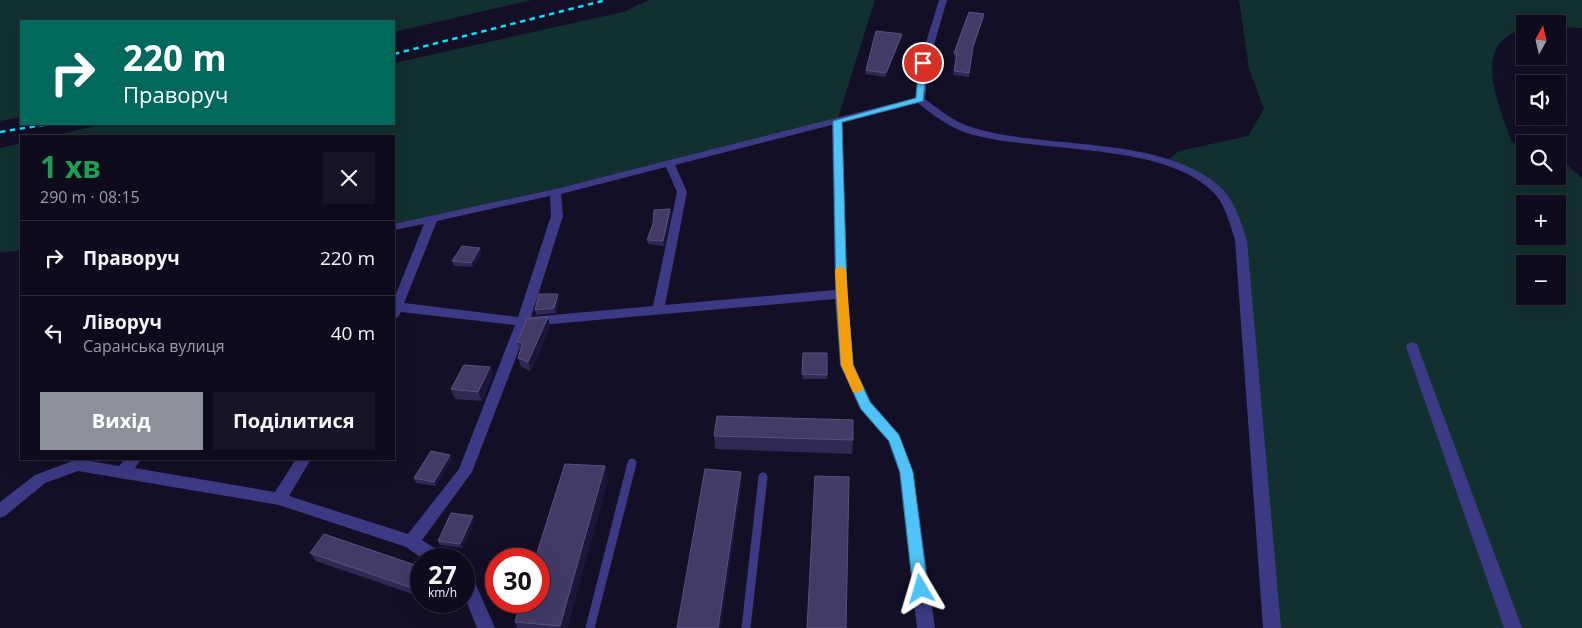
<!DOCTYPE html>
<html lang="uk">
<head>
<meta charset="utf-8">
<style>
	body { margin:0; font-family:"Open Sans",sans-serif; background:#171425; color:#f1f3f6; height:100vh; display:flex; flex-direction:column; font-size:19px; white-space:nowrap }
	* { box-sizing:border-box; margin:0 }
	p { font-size:16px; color:#9b9ba3 }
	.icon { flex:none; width:28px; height:28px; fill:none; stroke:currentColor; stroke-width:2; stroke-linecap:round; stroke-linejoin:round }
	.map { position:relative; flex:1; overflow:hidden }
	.panel { position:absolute; left:20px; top:135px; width:375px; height:325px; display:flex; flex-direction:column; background:#0e0b1c; border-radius:0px; box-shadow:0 5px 20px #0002,0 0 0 1px #2e2b3b }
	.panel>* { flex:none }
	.top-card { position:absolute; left:20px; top:20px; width:375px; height:105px; border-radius:0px; box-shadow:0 5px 20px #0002,0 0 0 1px #2e2b3b; background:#00695c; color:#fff; overflow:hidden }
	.needle { width:32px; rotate:8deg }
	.buttons { position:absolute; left:1516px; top:15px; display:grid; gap:10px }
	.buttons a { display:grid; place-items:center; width:50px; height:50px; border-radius:0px; background:#0e0b1c; box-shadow:0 5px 20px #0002,0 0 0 1px #2e2b3b; font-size:25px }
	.speed { position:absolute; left:410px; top:548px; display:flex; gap:10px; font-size:25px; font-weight:700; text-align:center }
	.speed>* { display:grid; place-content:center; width:65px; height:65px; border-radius:50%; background:#0e0b1c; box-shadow:0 5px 20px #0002,0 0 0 1px #2e2b3b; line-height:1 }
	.speed small { font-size:12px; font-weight:400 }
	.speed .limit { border:8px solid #d22; background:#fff; color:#111 }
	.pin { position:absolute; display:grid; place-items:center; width:42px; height:42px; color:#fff; margin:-21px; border:2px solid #fff; border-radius:50%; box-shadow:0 1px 5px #0007 }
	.me { position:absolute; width:55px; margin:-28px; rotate:353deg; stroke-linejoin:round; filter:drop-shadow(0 0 4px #0008) }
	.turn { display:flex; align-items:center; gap:18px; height:105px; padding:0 20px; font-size:22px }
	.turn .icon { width:65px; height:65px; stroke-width:2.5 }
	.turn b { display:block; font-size:35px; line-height:42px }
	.round { display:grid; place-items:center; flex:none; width:52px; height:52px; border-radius:0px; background:#171425 }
	.head { display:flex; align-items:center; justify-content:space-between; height:85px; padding:0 20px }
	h1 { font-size:30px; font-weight:700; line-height:38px; color:#1e9e55 }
	.button { display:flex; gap:10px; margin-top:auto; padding:10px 20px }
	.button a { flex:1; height:58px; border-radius:0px; background:#8c9099; color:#fff; font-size:20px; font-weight:700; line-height:58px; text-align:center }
	.button a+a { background:#171425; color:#f1f3f6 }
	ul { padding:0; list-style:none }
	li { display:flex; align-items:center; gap:15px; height:75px; padding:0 20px; border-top:1px solid #2e2b3b }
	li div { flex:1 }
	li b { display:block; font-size:19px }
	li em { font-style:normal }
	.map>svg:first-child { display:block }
	.green { fill:#12302f; fill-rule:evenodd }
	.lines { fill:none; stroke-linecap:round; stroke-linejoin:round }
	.lane { stroke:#3d3a85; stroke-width:9 }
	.street { fill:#3d3a85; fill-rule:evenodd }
	.rail { stroke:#00e5ff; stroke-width:2.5; stroke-dasharray:5.5 4.5; stroke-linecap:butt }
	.wall { fill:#312854 }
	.shaded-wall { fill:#1d163a }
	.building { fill:#433a66; stroke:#5a527e }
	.route { fill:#4fc3f7; stroke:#337fa1 }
	.slow { fill:#f59e0b }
</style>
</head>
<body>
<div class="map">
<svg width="1582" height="628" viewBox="0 0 1582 628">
	<rect width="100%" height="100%" fill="#130f26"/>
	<path class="green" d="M0,0H532L394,32V21H21V117L0,121Z
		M649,0H875L837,121L394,227V136H51L104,124H394V63L623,12Z
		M1239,0H1582V28L1558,27V24H1525V29C1468,42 1500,107 1512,142L1525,147V176H1558V157L1582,178V628H1272L1241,240L1216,189L1167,161L1179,151L1248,136L1264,109L1249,69ZM1525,204H1558V236H1525ZM1525,264H1558V296H1525Z
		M21,143V251L0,252V148Z"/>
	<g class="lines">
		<path class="lane" d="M590,628L632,463
			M746,628L763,477"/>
		<path class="street" d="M939,0H947L929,62L925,99C940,110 955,123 974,128C1046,150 1161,135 1219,186C1234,199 1241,222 1247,240L1281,628H1263L1235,240C1230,224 1225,204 1213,192C1162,141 1035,154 967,133C949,127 933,115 918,103L842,123L847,294L854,365L871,402L899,434L913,472L935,628H917L899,472L888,441L860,409L840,365L835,299L528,326L472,472L422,540L443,554L445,559H423L406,547L279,505L78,471L45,483L5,516L0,518V502L35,475L78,459L119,466L125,459H141L135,468L275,492L296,459H311L289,496L408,534L459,469L515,325L401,312L398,317L394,318V299L424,224L394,230V224L555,189L915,98L920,62ZM832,125L835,290L665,305L687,192L675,165ZM666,167L677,192L653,306L531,317L563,216L561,194ZM550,196L551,216L518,317L404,303L437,221Z
			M1412,342L1417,344L1418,347L1522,628H1504L1406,347L1407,344Z
			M464,569L470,571L495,628H477L464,595Z"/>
		<path class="rail" d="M394,54L606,0
			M0,132L49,124"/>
	</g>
	<path class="wall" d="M984,14V18L972,50L969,77L953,75L956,57H954V53Z
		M902,34V38L885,77L865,74L866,70Z
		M670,209L671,214L664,246L648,244L647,240L653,224Z
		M482,253L473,267L454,266L452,261Z
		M559,299L556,313L536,315L535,310Z
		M550,326L531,371L521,367L518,358L520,351L517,342Z
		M803,353H827V379H802Z
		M490,367L493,376L482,401L455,399L451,389Z
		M714,436L853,440L852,454L715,449Z
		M452,460L436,486L416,483L414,478Z
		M608,480L567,628H517L515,622Z
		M475,520L462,548L440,545L438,541Z
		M310,553L421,567V597L316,561Z
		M433,601H442L440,604Z"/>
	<path class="shaded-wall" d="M984,14V18L972,51L973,47Z
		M902,34V38L885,77L886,73Z
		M670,209L671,214L664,246L663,241Z
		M480,248L482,253L473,267L471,263Z
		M558,294L559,299L556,313L554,308Z
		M548,317L550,326L531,371L528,362Z
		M490,367L493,376L482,401L478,392Z
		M450,455L452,460L436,486L434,482Z
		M605,466L608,480L567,628H561L560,626Z
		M741,472L742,485L721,628H718Z
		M473,516L475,520L462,548L460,544Z"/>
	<path class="building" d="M969,12L984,14L973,47L969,73L954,71L957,53H954Z
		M876,31L902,34L886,73L866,70Z
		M670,209L663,241L647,240L653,224L654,210Z
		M462,246L480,248L471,263L452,261Z
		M539,294H558L554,308L535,310Z
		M548,317L528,362L518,358L523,343L517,342L527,319Z
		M803,353H827V375L802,374Z
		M464,365L490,367L478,392L451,389Z
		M717,416L853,420V440L714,436Z
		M431,451L450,455L434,482L414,478Z
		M565,464L605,466L560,626L515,622L521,601H539V559H535Z
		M705,469L741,472L718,628H677Z
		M815,476L849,477L846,628H807Z
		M451,513L473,516L460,544L438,541Z
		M324,534L421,567V591L310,553Z"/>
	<path class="route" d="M923,61L927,63L923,101L842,122L847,294L853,365L870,402L899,435L913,472L928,589L926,594L921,596L916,594L913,589L900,472L889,441L861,409L841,365L836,294L833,121L916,98L919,63Z"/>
	<path class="slow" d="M841,266L846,270L853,365L864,389L858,393L853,392L841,365L835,270Z"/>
</svg>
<div class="buttons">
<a><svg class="needle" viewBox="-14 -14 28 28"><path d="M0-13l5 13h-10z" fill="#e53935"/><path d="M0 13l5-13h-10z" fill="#9b9ba3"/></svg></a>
<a><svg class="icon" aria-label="sound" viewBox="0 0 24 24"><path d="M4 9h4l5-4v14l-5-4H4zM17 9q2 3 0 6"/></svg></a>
<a><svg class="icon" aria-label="search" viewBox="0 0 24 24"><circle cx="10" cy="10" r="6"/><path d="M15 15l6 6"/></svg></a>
<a>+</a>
<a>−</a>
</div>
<div class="speed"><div>27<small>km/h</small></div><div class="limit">30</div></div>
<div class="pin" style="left:923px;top:63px;background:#d93025"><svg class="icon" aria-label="arrive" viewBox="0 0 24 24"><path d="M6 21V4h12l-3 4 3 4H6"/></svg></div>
<svg class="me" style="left:921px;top:589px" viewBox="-20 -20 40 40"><path d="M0-17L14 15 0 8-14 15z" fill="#4fc3f7" stroke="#fff" stroke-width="4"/></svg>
<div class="top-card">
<div class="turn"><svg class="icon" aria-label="right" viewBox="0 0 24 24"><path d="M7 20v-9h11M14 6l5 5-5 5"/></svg><div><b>220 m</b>Праворуч</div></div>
</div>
<section class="panel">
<div class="head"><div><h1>1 хв</h1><p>290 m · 08:15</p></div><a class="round"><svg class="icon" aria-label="close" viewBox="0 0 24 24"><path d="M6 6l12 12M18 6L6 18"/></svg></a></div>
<ul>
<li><svg class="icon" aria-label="right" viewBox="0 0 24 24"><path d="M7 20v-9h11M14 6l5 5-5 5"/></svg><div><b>Праворуч</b></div><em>220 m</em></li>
<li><svg class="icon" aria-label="left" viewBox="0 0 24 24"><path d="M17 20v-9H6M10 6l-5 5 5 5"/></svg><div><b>Ліворуч</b><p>Саранська вулиця</p></div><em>40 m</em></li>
</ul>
<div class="button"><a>Вихід</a><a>Поділитися</a></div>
</section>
</div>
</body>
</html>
